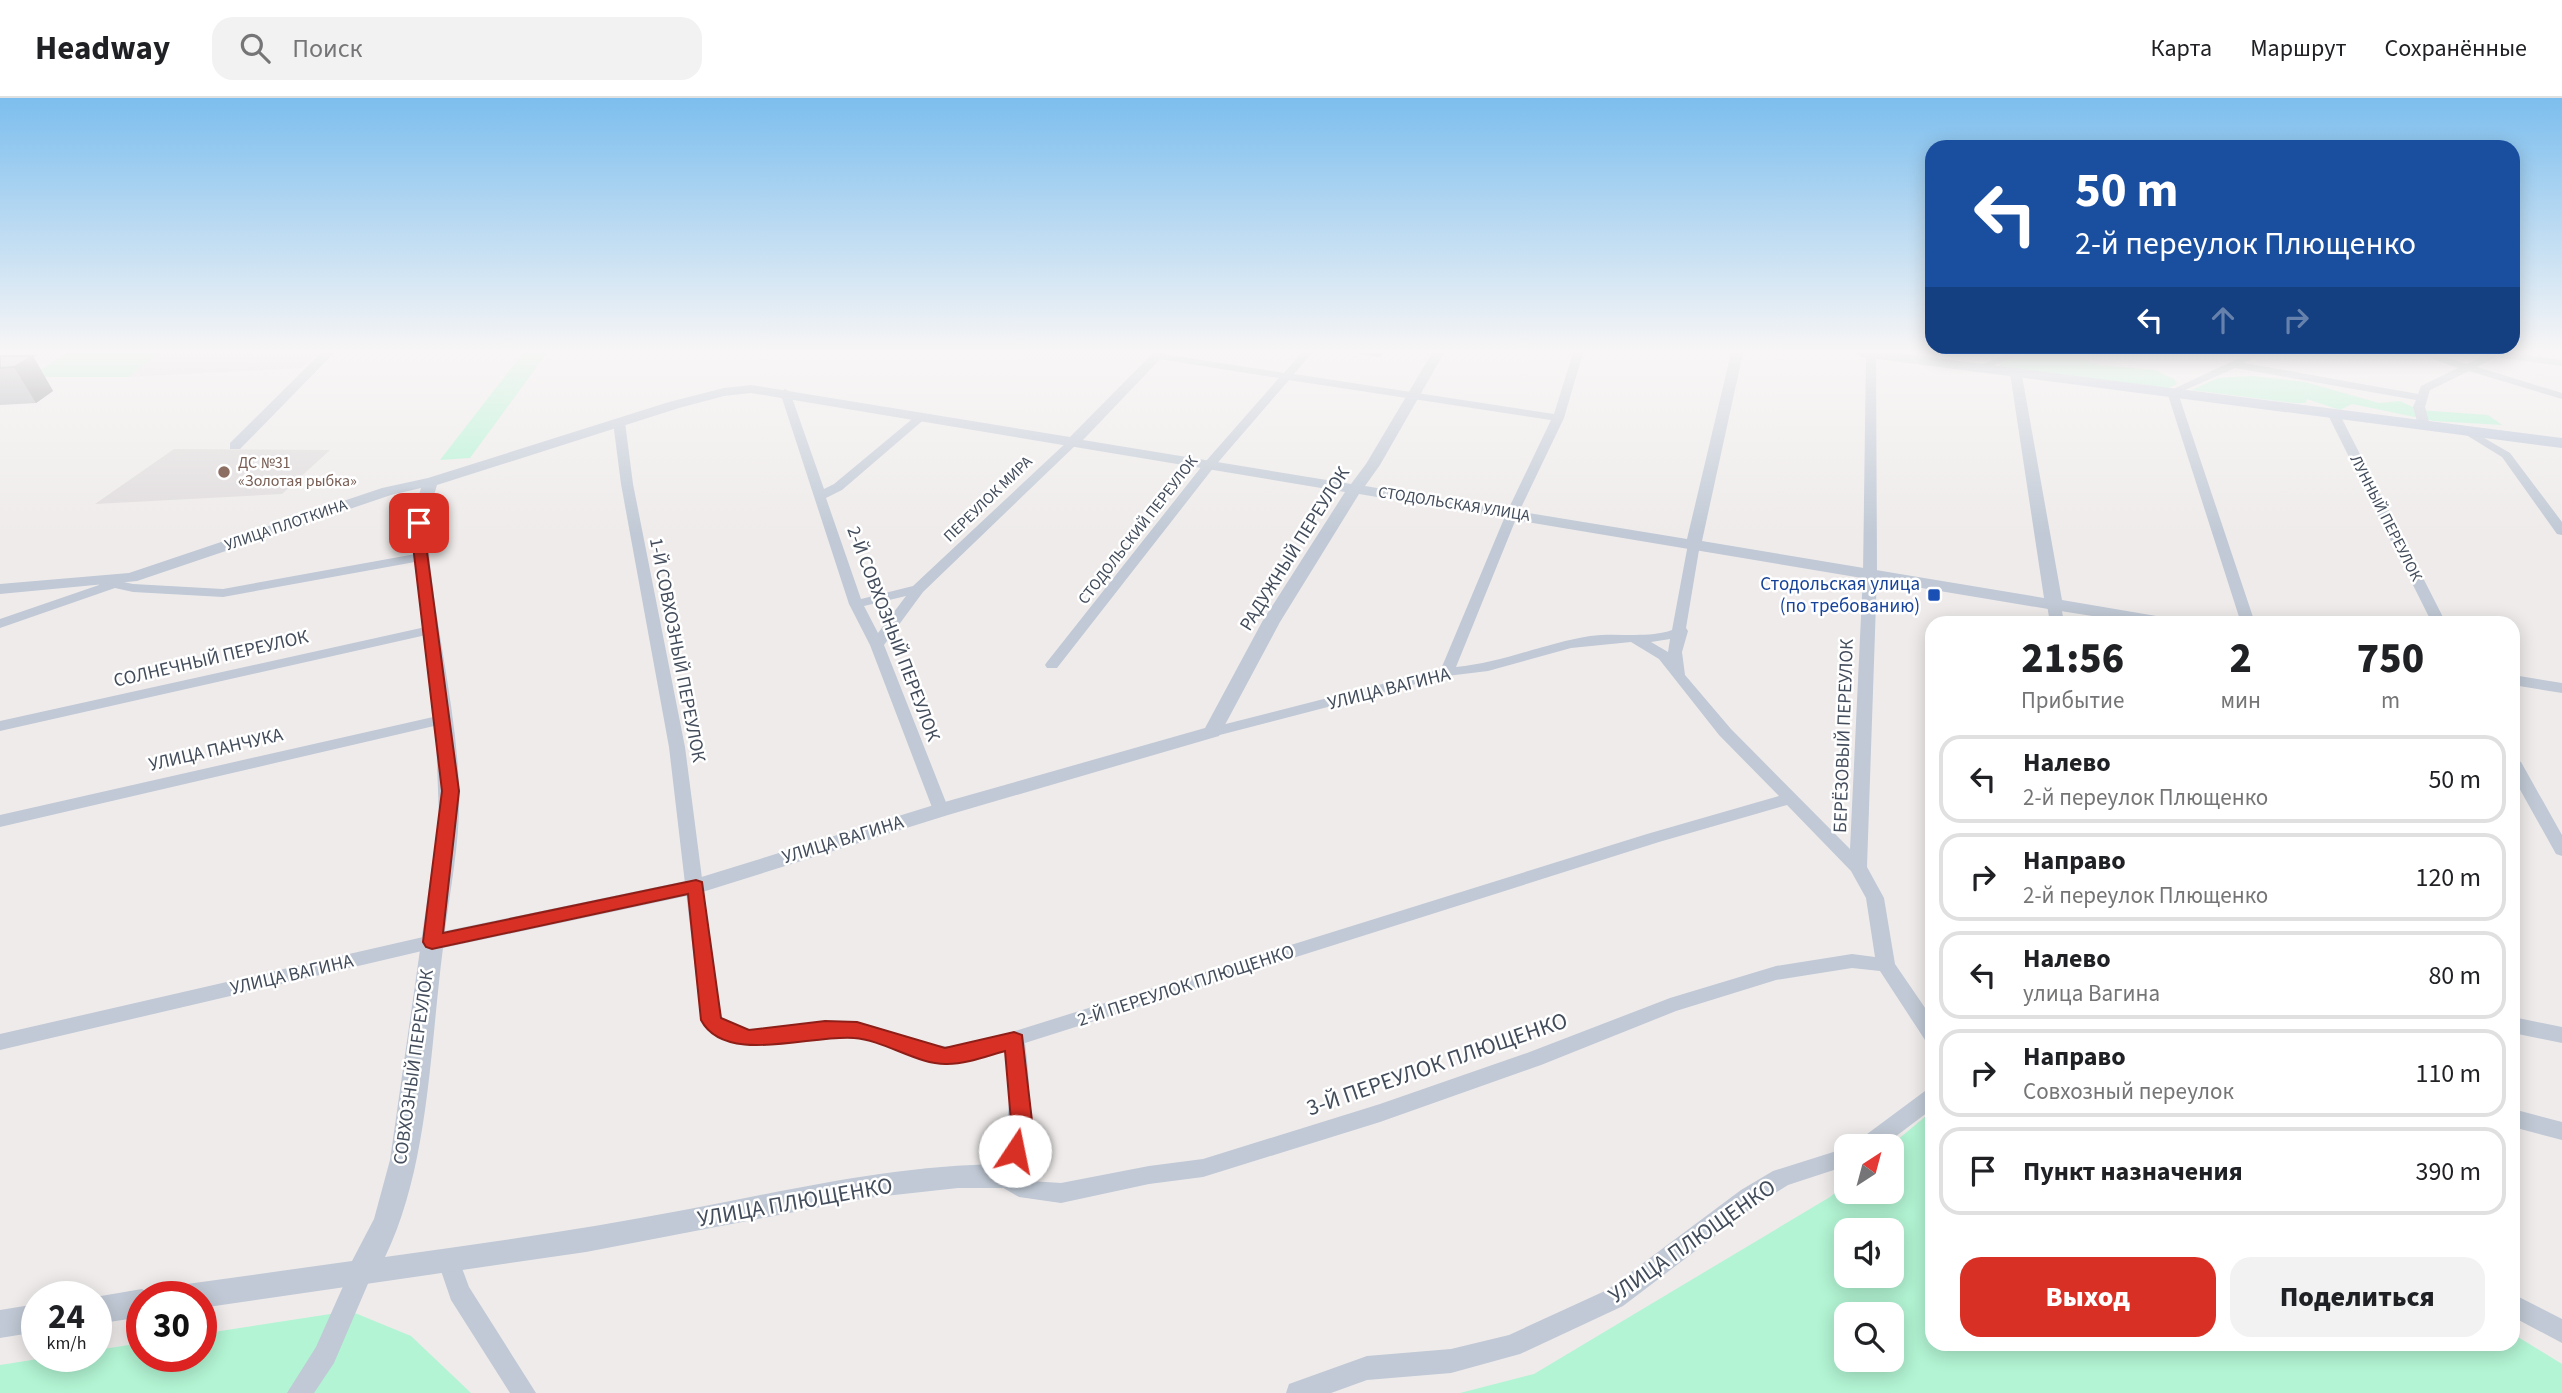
<!DOCTYPE html>
<html lang="ru">
<head>
<meta charset="utf-8">
<style>
	body { margin:0; font-family:"Source Sans 3",sans-serif; background:#f2f2f2; color:#202124; height:100vh; display:flex; flex-direction:column; font-size:26px; white-space:nowrap }
	* { box-sizing:border-box; margin:0 }
	p { font-size:23px; color:#757577 }
	.icon { flex:none; width:38px; height:38px; fill:none; stroke:currentColor; stroke-width:2; stroke-linecap:round; stroke-linejoin:round }
	.map { position:relative; flex:1; overflow:hidden }
	.side { position:absolute; left:1925px; top:518px; width:595px; height:735px; display:flex; flex-direction:column; background:#fff; border-radius:21px; box-shadow:0 4px 18px #0003 }
	.side>* { flex:none }
	.banner { position:absolute; left:1925px; top:42px; width:595px; height:214px; border-radius:21px; box-shadow:0 4px 18px #0003; background:#1a4fa0; color:#fff; overflow:hidden }
	.needle { width:46px; rotate:36deg }
	.buttons { position:absolute; left:1834px; top:1036px; display:grid; gap:14px }
	.buttons a { display:grid; place-items:center; width:70px; height:70px; border-radius:14px; background:#fff; box-shadow:0 4px 18px #0003; font-size:35px }
	.speed { position:absolute; left:21px; top:1183px; display:flex; gap:14px; font-size:35px; font-weight:700; text-align:center }
	.speed>* { display:grid; place-content:center; width:91px; height:91px; border-radius:50%; background:#fff; box-shadow:0 4px 18px #0003; line-height:1 }
	.speed small { font-size:18px; font-weight:400 }
	.speed .limit { border:10px solid #d22; background:#fff; color:#111 }
	.pin { position:absolute; display:grid; place-items:center; width:60px; height:60px; color:#fff; margin:-30px; border-radius:14px; box-shadow:0 4px 10px #0006 }
	.me { position:absolute; width:77px; margin:-38px; rotate:11deg; stroke-linejoin:round; filter:drop-shadow(0 0 5px #0008) }
	.turn { display:flex; align-items:center; gap:24px; height:147px; padding:0 35px; font-size:32px }
	.turn .icon { width:91px; height:91px; stroke-width:2.5 }
	.turn b { display:block; font-size:49px; line-height:60px }
	.lanes { display:flex; align-items:center; height:66px; padding:0 35px; background:#0003; justify-content:center; gap:35px; direction:ltr }
	.lanes .off { opacity:.35 }
	.eta { display:flex; justify-content:space-evenly; align-items:center; height:119px; text-align:center }
	.eta b { font-size:42px; font-weight:800; line-height:49px }
	.cta { display:flex; gap:14px; margin-top:auto; padding:14px 35px }
	.cta a { flex:1; height:80px; border-radius:21px; background:#d93025; color:#fff; font-size:28px; font-weight:800; line-height:80px; text-align:center }
	.cta a+a { background:#f2f2f2; color:#202124 }
	ul { padding:0; list-style:none }
	li { display:flex; align-items:center; gap:21px; height:88px; margin:0 14px 10px; padding:0 21px; border:4px solid #e0e0e0; border-radius:21px }
	li div { flex:1 }
	li b { display:block; font-size:26px }
	li em { font-style:normal }
	header { display:flex; align-items:center; gap:42px; box-sizing:border-box; height:98px; padding:0 35px; background:#fff; border-bottom:2px solid #e0e0e0 }
	header strong { font-size:33px }
	nav { display:flex; gap:38px; margin-inline-start:auto; font-size:24px }
	.search { width:490px; height:63px; background:#f2f2f2; display:flex; align-items:center; gap:18px; box-sizing:border-box; padding:0 24px; border-radius:21px; color:#757577; font-size:26px }
	.map>svg:first-child { display:block }
	.education { fill:#e0dcdd }
	.green { fill:#b2f4d3; fill-rule:evenodd }
	.lines { fill:none; stroke-linecap:round; stroke-linejoin:round }
	.minor { fill:#c0c9d5; fill-rule:evenodd }
	.tertiary { fill:#c0c9d5; fill-rule:evenodd }
	.secondary { fill:#bbc6d8; fill-rule:evenodd }
	.wall { fill:#adafb6 }
	.shaded-wall { fill:#8d8f94 }
	.building { fill:#c9ccd4; stroke:#8d8f94; stroke-width:2 }
	.route { fill:#d93025; stroke:#8d1f18; stroke-width:2 }
	.education-dot { fill:#8d6e63; stroke:#fff; stroke-width:2.5 }
	.transit-dot { fill:#1a4fb4; stroke:#fff; stroke-width:2.5 }
	.labels { text-anchor:middle; dominant-baseline:central; stroke-width:5; stroke-linejoin:round; paint-order:stroke }
	.far-education-label { font-size:16px; fill:#785e54; stroke:#fff; text-anchor:start }
	.far-street-label { font-size:16px; fill:#424c5b; stroke:#fff }
	.street-label { font-size:19px; fill:#424c5b; stroke:#fff }
	.transit-label { font-size:19px; fill:#164399; stroke:#fff; text-anchor:end }
	.near-street-label { font-size:23px; fill:#424c5b; stroke:#fff }
</style>
</head>
<body>
<header>
<strong>Headway</strong>
<div class="search"><svg class="icon" aria-label="search" viewBox="0 0 24 24"><circle cx="10" cy="10" r="6"/><path d="M15 15l6 6"/></svg>Поиск</div>
<nav><a>Карта</a><a>Маршрут</a><a>Сохранённые</a></nav>
</header>
<div class="map">
<svg width="2562" height="1295" viewBox="0 0 2562 1295">
	<rect width="100%" height="100%" fill="#efebeb"/>
	<path class="education" d="M67,255H317L301,270L128,279H29Z
		M174,351L330,352L282,396L95,406Z"/>
	<path class="green" d="M67,255H159L128,279H29Z
		M523,255H547L470,360L440,362Z
		M2030,255H2066L2100,267L2155,272L2174,281L2177,286L2168,290L1999,269L2000,264Z
		M2251,278L2305,284L2379,305L2400,303L2419,312L2488,317L2502,327L2434,323L2352,306L2340,312L2307,301L2306,305H2294L2192,292L2218,280Z
		M1932,1013V1246H2513V1236L2562,1266V1295H1460L1534,1276L1830,1099L1846,1085V1094H1892L1890,1048ZM1846,1132H1892V1178H1846ZM1846,1216H1892V1262H1846Z
		M350,1213L411,1238L471,1295H0V1267L57,1258H96V1252L142,1245V1258H201V1236Z"/>
	<g class="lines">
		<path class="minor" d="M1157,255L1284,275L1301,255H1312L1294,276L1554,316L1573,255H1583L1564,320L1518,416L1456,569C1502,565 1545,545 1590,538C1617,534 1647,541 1672,532L1688,446L1694,442L1699,443L1700,446L1686,530L1688,533L1682,554L1685,577L1731,631L1850,751L1863,476L1866,256L1876,255L1877,476L1867,769L1884,800L1895,866L1932,920V944L1925,942L1880,873L1852,870L1776,882L1676,913L1541,967L1380,1024L1203,1079L1149,1086L1061,1105L1019,1099L995,1085L992,1078C1010,1035 1012,997 1006,952C988,957 969,965 949,966C923,967 898,951 873,943C860,939 845,938 831,939C793,939 724,964 701,922L669,649L621,386L613,324L619,321L625,324L633,386L685,649L720,919C747,944 805,923 840,923C890,924 917,955 970,947L1647,736L1779,698L1719,637L1659,561L1631,544L1571,550L1488,573L1447,578L1212,639L1204,634L1206,631L1441,571L1506,416L1551,322L1289,282L1214,369L1057,570H1047L1045,567L1047,564L1206,363L1279,280L1152,260V256ZM1670,541L1668,554L1651,544ZM1787,707L1851,773L1866,800L1875,859L1852,856L1776,868L1670,900L1527,955L1380,1006L1203,1061L1149,1068L1061,1085L1030,1083L1015,1074C1033,1031 1031,991 1025,945L1659,744Z
			M2008,255H2023L1983,272L1974,270Z
			M2250,255H2264L2244,265L2418,296L2421,288L2458,270L2416,255H2432L2467,266L2489,255H2511L2562,262V268L2496,259L2477,269L2562,295V301L2469,273L2430,292L2425,309L2430,327L2424,330L2418,327L2413,309L2416,302L2235,270L2178,295L2255,525H2241L2167,294Z
			M785,291L790,294L824,391L834,386L917,317L927,319L842,392L826,400L861,501L913,488L1069,342L1079,344L923,494L884,547L949,712L947,716H935L933,712L870,547L849,506L780,294ZM906,498L878,535L864,508Z
			M2333,312L2339,315L2446,525H2432L2327,315Z
			M2467,330L2510,355L2562,424V437L2557,436L2502,359L2463,335V331Z
			M421,455L426,456V462L223,499L133,494L115,490L0,530V521L99,487V481L104,480L133,486L223,491Z
			M2054,503L2061,507L2064,525H2050L2047,507Z
			M430,528L437,532L435,535L0,633V623Z
			M442,617L447,619L450,622L447,625L0,729V717Z
			M2513,659L2521,664L2562,737V758L2556,756L2513,679Z
			M432,837L439,839L441,844L439,849L0,952V936Z
			M2513,919L2562,929V945L2513,935Z
			M1932,990V1011L1883,1048H1856L1859,1042L1925,993Z
			M2513,1011L2562,1024V1042L2513,1029Z
			M1846,1050V1068L1788,1087L1757,1106L1623,1208L1520,1256L1451,1275L1367,1282L1331,1295H1286L1289,1286L1367,1258L1451,1251L1509,1237L1607,1192L1741,1092L1773,1073Z
			M448,1151L456,1154L469,1189L536,1295H510L451,1202L437,1161L440,1154Z
			M361,1163L369,1166L373,1174L334,1265L314,1295H287L316,1249L353,1166Z
			M2513,1196L2562,1221V1245L2513,1219Z"/>
		<path class="tertiary" d="M321,255H334L240,351H230V345Z
			M1153,255H1166L1083,342L1351,386L1366,366L1432,255H1444L1380,367L1365,388L1687,441L1731,255H1743L1702,443L2044,500L2010,275L2021,272L2062,502L2168,520L2177,525H2137L2054,512L1359,396L1280,524L1219,638L948,717L696,796L443,850C430,949 429,1069 385,1159C485,1145 585,1131 684,1112C790,1092 894,1067 1003,1066L1012,1070L1016,1078L1012,1086L1003,1090H958L867,1100L586,1154L201,1210V1199H173L177,1190L187,1186L352,1163L374,1121L390,1062L439,719L436,639L412,444L414,414L421,390L391,397L137,483L0,496V486L129,475L382,390L428,380L669,304L724,290L751,287L1070,339ZM751,295L1345,394L1262,524L1205,630L934,707L695,781L445,833C451,786 461,737 459,689C456,606 434,526 428,444L429,414L437,387L679,310L724,298Z
			M2513,577L2562,585V595L2513,587Z
			M142,1191L154,1199H142V1219L96,1226L95,1199Z
			M37,1206V1234L0,1240V1212Z"/>
		<path class="secondary" d="M1855,255H1898L2562,340V350L1862,259Z"/>
	</g>
	<path class="wall" d="M1354,255H1384L1380,259Z
		M0,258H33L53,293L36,305L0,307Z"/>
	<path class="shaded-wall" d="M33,258L53,293L36,305L14,269Z"/>
	<path class="building" d="M0,258H33L14,269L0,270Z"/>
	<linearGradient id="sky" x2="0" y2="1"><stop stop-color="#7cbeee"/><stop offset="0.58" stop-color="#f8f6f6"/><stop offset="1" stop-color="#f8f6f6" stop-opacity="0"/></linearGradient>
	<rect width="2562" height="436" fill="url(#sky)"/>
	<path class="route" d="M419,421L426,425L425,439L459,693L443,835L696,782L702,784L721,920L749,932L825,923L857,924L945,950L1014,934L1022,937L1032,1023L1022,1059L1015,1062L1007,1059L1004,1053L1011,1023L1005,953C987,958 967,966 947,966C918,967 884,942 854,940C812,936 725,968 701,922L688,796L432,851L426,849L423,844L442,693L412,439L413,425Z"/>
	<circle class="education-dot" cx="224" cy="374" r="7"/>
	<rect class="transit-dot" x="1927" y="490" width="14" height="14" rx="3.5"/>
	<g class="labels">
		<g class="far-education-label">
			<text x="238" y="365">ДС №31<tspan x="238" dy="18">«Золотая рыбка»</tspan></text>
		</g>
		<g class="far-street-label">
			<text transform="translate(988 401) rotate(-44)">ПЕРЕУЛОК МИРА</text>
			<text transform="translate(1454 406) rotate(9)">СТОДОЛЬСКАЯ УЛИЦА</text>
			<text transform="translate(2386 420) rotate(63)">ЛУННЫЙ ПЕРЕУЛОК</text>
			<text transform="translate(286 427) rotate(-19)">УЛИЦА ПЛОТКИНА</text>
			<text transform="translate(1138 432) rotate(-52)">СТОДОЛЬСКИЙ ПЕРЕУЛОК</text>
		</g>
		<g class="street-label">
			<text transform="translate(1295 451) rotate(-58)">РАДУЖНЫЙ ПЕРЕУЛОК</text>
			<text transform="translate(893 536) rotate(69)">2-Й СОВХОЗНЫЙ ПЕРЕУЛОК</text>
			<text transform="translate(677 552) rotate(79)">1-Й СОВХОЗНЫЙ ПЕРЕУЛОК</text>
			<text transform="translate(211 561) rotate(-13)">СОЛНЕЧНЫЙ ПЕРЕУЛОК</text>
			<text transform="translate(1389 591) rotate(-14)">УЛИЦА ВАГИНА</text>
			<text transform="translate(1844 638) rotate(-88)">БЕРЁЗОВЫЙ ПЕРЕУЛОК</text>
			<text transform="translate(216 652) rotate(-13)">УЛИЦА ПАНЧУКА</text>
			<text transform="translate(843 742) rotate(-17)">УЛИЦА ВАГИНА</text>
			<text transform="translate(292 877) rotate(-13)">УЛИЦА ВАГИНА</text>
			<text transform="translate(1186 888) rotate(-18)">2-Й ПЕРЕУЛОК ПЛЮЩЕНКО</text>
			<text transform="translate(414 969) rotate(-82)">СОВХОЗНЫЙ ПЕРЕУЛОК</text>
		</g>
		<g class="transit-label">
			<text x="1920" y="486">Стодольская улица<tspan x="1920" dy="22">(по требованию)</tspan></text>
		</g>
		<g class="near-street-label">
			<text transform="translate(1437 966) rotate(-19)">3-Й ПЕРЕУЛОК ПЛЮЩЕНКО</text>
			<text transform="translate(795 1104) rotate(-10)">УЛИЦА ПЛЮЩЕНКО</text>
			<text transform="translate(1692 1143) rotate(-35)">УЛИЦА ПЛЮЩЕНКО</text>
		</g>
	</g>
</svg>
<div class="buttons">
<a><svg class="needle" viewBox="-14 -14 28 28"><path d="M0-13l5 13h-10z" fill="#e53935"/><path d="M0 13l5-13h-10z" fill="#757577"/></svg></a>
<a><svg class="icon" aria-label="sound" viewBox="0 0 24 24"><path d="M4 9h4l5-4v14l-5-4H4zM17 9q2 3 0 6"/></svg></a>
<a><svg class="icon" aria-label="search" viewBox="0 0 24 24"><circle cx="10" cy="10" r="6"/><path d="M15 15l6 6"/></svg></a>
</div>
<div class="speed"><div>24<small>km/h</small></div><div class="limit">30</div></div>
<div class="pin" style="left:419px;top:425px;background:#d93025"><svg class="icon" aria-label="arrive" viewBox="0 0 24 24"><path d="M6 21V4h12l-3 4 3 4H6"/></svg></div>
<svg class="me" style="left:1015px;top:1053px" viewBox="-20 -20 40 40"><circle r="19" fill="#fff"/><path d="M0-13L10 11 0 6-10 11z" fill="#d93025"/></svg>
<div class="banner">
<div class="turn"><svg class="icon" aria-label="left" viewBox="0 0 24 24"><path d="M17 20v-9H6M10 6l-5 5 5 5"/></svg><div><b>50 m</b>2-й переулок Плющенко</div></div>
<div class="lanes"><svg class="icon" aria-label="left" viewBox="0 0 24 24"><path d="M17 20v-9H6M10 6l-5 5 5 5"/></svg><svg class="icon off" aria-label="ahead" viewBox="0 0 24 24"><path d="M12 20V5M6 11l6-6 6 6"/></svg><svg class="icon off" aria-label="right" viewBox="0 0 24 24"><path d="M7 20v-9h11M14 6l5 5-5 5"/></svg></div>
</div>
<section class="side">
<div class="eta">
<div><b>21:56</b><p>Прибытие</p></div>
<div><b>2</b><p>мин</p></div>
<div><b>750</b><p>m</p></div>
</div>
<ul>
<li><svg class="icon" aria-label="left" viewBox="0 0 24 24"><path d="M17 20v-9H6M10 6l-5 5 5 5"/></svg><div><b>Налево</b><p>2-й переулок Плющенко</p></div><em>50 m</em></li>
<li><svg class="icon" aria-label="right" viewBox="0 0 24 24"><path d="M7 20v-9h11M14 6l5 5-5 5"/></svg><div><b>Направо</b><p>2-й переулок Плющенко</p></div><em>120 m</em></li>
<li><svg class="icon" aria-label="left" viewBox="0 0 24 24"><path d="M17 20v-9H6M10 6l-5 5 5 5"/></svg><div><b>Налево</b><p>улица Вагина</p></div><em>80 m</em></li>
<li><svg class="icon" aria-label="right" viewBox="0 0 24 24"><path d="M7 20v-9h11M14 6l5 5-5 5"/></svg><div><b>Направо</b><p>Совхозный переулок</p></div><em>110 m</em></li>
<li><svg class="icon" aria-label="arrive" viewBox="0 0 24 24"><path d="M6 21V4h12l-3 4 3 4H6"/></svg><div><b>Пункт назначения</b></div><em>390 m</em></li>
</ul>
<div class="cta"><a>Выход</a><a>Поделиться</a></div>
</section>
</div>
</body>
</html>
